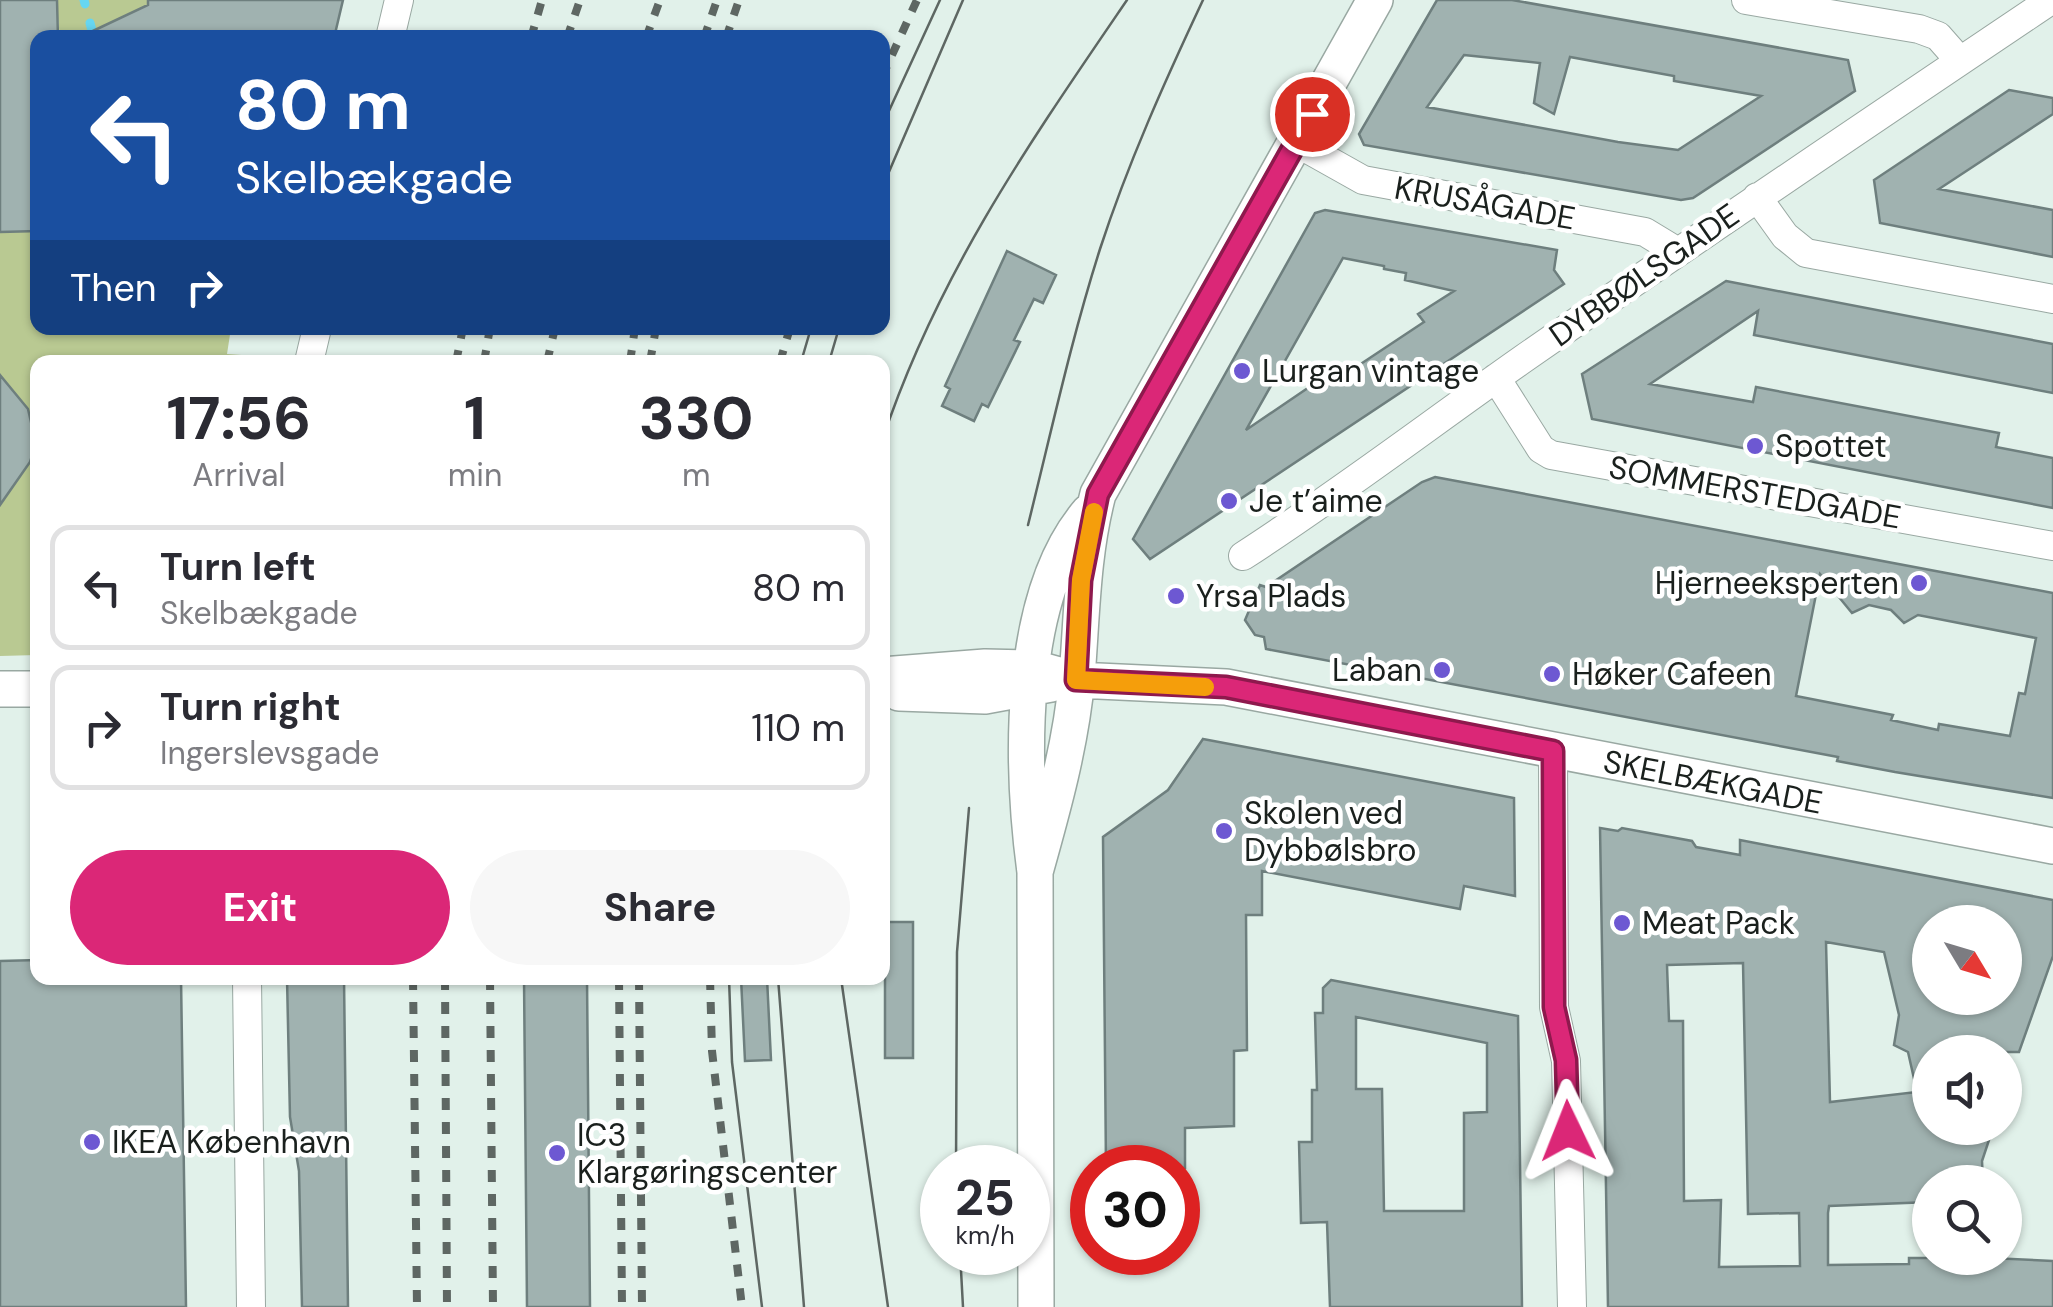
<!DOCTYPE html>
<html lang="en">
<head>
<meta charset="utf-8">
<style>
	body { margin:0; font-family:"DM Sans",sans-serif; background:#f7f7f7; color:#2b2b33; height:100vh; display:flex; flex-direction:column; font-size:38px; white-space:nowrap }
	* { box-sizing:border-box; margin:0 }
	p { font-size:32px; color:#7c7c81 }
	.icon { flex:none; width:55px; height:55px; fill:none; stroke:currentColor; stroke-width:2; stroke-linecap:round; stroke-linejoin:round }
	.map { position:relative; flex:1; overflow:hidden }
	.drawer { position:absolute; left:30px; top:355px; width:860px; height:630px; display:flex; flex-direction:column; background:#fff; border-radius:20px; box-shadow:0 2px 8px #0004 }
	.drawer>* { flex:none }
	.hud { position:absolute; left:30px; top:30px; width:860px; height:305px; border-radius:20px; box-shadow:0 2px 8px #0004; background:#1a4fa0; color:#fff; overflow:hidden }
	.needle { width:65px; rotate:128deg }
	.buttons { position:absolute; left:1912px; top:905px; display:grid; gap:20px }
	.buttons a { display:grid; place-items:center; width:110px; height:110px; border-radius:50%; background:#fff; box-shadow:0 2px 8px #0004; font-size:50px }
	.speed { position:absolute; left:920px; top:1145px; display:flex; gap:20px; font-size:50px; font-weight:700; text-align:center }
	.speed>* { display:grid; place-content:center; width:130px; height:130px; border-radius:50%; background:#fff; box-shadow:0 2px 8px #0004; line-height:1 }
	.speed small { font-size:25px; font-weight:400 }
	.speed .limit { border:15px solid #d22; background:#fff; color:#111 }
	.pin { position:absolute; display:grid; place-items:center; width:85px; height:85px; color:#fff; margin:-42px; border:5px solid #fff; border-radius:50%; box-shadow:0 2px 10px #0007 }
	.me { position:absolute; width:110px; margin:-55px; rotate:358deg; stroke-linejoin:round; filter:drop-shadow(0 0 8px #0008) }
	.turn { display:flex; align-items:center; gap:35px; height:210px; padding:0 40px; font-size:45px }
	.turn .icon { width:130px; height:130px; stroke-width:2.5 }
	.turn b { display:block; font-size:70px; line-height:85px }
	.then { display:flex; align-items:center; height:95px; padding:0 40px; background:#0003; gap:20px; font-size:38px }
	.eta { display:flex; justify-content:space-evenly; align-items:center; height:170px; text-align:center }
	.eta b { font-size:60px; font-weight:700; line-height:70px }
	.button { display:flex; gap:20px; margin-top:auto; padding:20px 40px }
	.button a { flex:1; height:115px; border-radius:60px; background:#db2777; color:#fff; font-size:40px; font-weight:700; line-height:115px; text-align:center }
	.button a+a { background:#f7f7f7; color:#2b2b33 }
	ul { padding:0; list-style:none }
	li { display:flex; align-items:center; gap:30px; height:125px; margin:0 20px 15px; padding:0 20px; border:5px solid #e1e1e2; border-radius:20px }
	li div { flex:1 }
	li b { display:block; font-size:38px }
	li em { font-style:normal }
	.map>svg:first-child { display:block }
	.green { fill:#b9c992 }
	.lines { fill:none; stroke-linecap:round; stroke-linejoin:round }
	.stream { stroke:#66d6f1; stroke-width:9 }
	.building { fill:#a0b2b0; stroke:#6e7f7e; stroke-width:2.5; fill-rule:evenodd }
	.minor-casing { stroke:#99a8a2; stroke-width:30 }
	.tertiary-casing { stroke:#99a8a2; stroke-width:38 }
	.minor { stroke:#fff; stroke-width:28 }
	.tertiary { stroke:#fff; stroke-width:35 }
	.tram { stroke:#5e6763; stroke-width:2.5 }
	.rail { stroke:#5e6763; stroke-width:8; stroke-dasharray:12 12; stroke-linecap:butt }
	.route-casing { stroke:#8e194d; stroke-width:25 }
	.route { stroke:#db2777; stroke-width:18 }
	.slow { stroke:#f59e0b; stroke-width:18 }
	.poi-dot { fill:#6d58d2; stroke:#fff; stroke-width:4 }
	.labels { text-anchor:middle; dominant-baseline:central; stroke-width:9; stroke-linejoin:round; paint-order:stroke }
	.street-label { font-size:32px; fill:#1a201d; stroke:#fff }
	.poi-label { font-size:32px; fill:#1a201d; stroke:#fff; text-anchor:start }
</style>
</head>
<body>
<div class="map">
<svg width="2053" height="1307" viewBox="0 0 2053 1307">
	<rect width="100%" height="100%" fill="#e1f1ea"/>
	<path class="green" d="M56,0H150L143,37H60Z
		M37,231L38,328H231L227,354L256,356L254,362H38L37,655L0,656V490C50,464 45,412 0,385V232Z"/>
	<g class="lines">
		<path class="stream" d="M84,0L85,4
			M90,23L94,38"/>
	</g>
	<path class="building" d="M0,0H57L58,38H38V231L0,232Z
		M148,0H343L334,38H78L148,5Z
		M1437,0H1512L1848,60L1855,91L1693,198L1681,200L1364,145L1359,134ZM1464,55L1540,63L1534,103L1554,114L1570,57L1674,76V81L1761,96L1678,150L1618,142L1427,107Z
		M2009,90L2053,98V114L1939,189L2053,210V257L1880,223L1874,180Z
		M1325,210L1557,250L1554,270L1564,284L1150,559L1133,539L1315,213ZM1343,258L1384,266V269L1406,273L1405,280L1454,291L1418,314L1424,322L1329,385L1324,377L1246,430Z
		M1007,251L1056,275L1043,303L1034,299L1014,340L1020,342L988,407L982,404L974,421L942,406L950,389L945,386Z
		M1726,281L2053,344V393L1754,335L1758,311L1650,384L1753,402L1756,387L1999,433L1996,447L2053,458V508L1592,419L1582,374Z
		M0,375L28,409L36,444L30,462L0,505Z
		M1435,477L2053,593V798L1895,772L1837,761L1838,757L1266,649L1264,637L1255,635L1245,620L1260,585L1266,587L1422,482ZM1820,574L1852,613L1869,605L1891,610L1904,623L1918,615L2036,638L2025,694L2019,693L2010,736L1939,724L1938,730L1891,720L1893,715L1796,696Z
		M1203,739L1514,798L1515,896L1464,886L1460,909L1262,871V915H1246L1247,1050L1234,1051V1126L1185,1128V1168H1106L1103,837L1168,790Z
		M1600,828L1618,831L1622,828L1692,841L1696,847L1740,855V840L2053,900V956L2019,1052H1930V1128H1993L1982,1161L1983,1182H1930V1202L1829,1206L1828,1213V1265L1909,1264V1258H1938V1263H1991V1258L2053,1261V1307H1608ZM1930,922H2005V998H1930ZM1826,942L1884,952L1899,1015L1894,1045L1908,1052L1917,1092L1830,1102ZM1743,963L1748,1214L1799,1213L1800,1266L1719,1267L1721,1200L1684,1201L1683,1021H1669L1667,965Z
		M885,922H913V1058H885Z
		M38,960V978H181L186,1307H0V961Z
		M287,978H344L348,1307H302L299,1171L290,1117Z
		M524,978H587L590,1307H527Z
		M741,978H767L771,1060L745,1061Z
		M1331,980L1518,1016L1522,1307H1330L1327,1222L1301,1223L1299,1142H1312V1090H1317L1315,1013H1323V988ZM1356,1017L1487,1043V1112L1464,1113V1211H1384L1382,1089H1356Z"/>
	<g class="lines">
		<defs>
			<path id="minor" d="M1746,0L1919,29L1938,36L1960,61
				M390,38L399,0
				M1297,143L1363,180L1645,232L1678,252
				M1757,197L1785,236L1806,253L2053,299
				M309,362L317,328
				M1496,378L1541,449L1551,455L2053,546
				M1243,556C1339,494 1429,425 1523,359C1697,238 1874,119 2051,0
				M1553,751L1554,1007L1566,1061L1572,1307
				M247,978L251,1307"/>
			<path id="tertiary" d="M882,675L985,667L1034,668L1077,680L1226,687L2053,846
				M0,689H38
				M899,693L985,696L1051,684
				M1035,872C1053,808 1071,744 1077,677C1082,615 1082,555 1098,494L1375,0
				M1036,1307L1035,872C1021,767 1016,597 1089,512"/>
		</defs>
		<use href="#minor" class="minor-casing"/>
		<use href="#tertiary" class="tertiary-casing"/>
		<use href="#minor" class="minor"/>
		<use href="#tertiary" class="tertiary"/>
		<path class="tram" d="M882,126L940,0
			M882,188L963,0
			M801,362L811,328
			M829,362L839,328
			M882,441C937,275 1030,142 1127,0
			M1028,525C1051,433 1071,340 1100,249C1128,163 1165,81 1203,0
			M729,978L732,1062L762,1307
			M778,978L804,1307
			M841,978L888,1307
			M956,1168L957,952L969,808
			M960,1252L963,1307"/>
		<path class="rail" d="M531,38L542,0
			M567,38L580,0
			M646,38L660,0
			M704,38L717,0
			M726,38L739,0
			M882,77L917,0
			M456,362L463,328
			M484,362L490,328
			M547,362L555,328
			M630,362L635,328
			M650,362L656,328
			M780,362L790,328
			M413,978L417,1307
			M445,978L447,1307
			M490,978L493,1307
			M619,978L622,1307
			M639,978L642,1307
			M710,978L712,1051L742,1307"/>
	</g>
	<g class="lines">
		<defs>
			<path id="route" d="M1312,114L1098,494L1081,580L1076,680L1226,687L1553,751L1554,1007L1566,1060L1568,1131"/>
		</defs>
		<use href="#route" class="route-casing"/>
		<use href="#route" class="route"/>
		<path class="slow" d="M1094,512L1081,580L1076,680L1205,687"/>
	</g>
	<g class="poi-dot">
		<circle cx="1242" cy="371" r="10"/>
		<circle cx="1755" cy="446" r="10"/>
		<circle cx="1229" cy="501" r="10"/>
		<circle cx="1919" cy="583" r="10"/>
		<circle cx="1176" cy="596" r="10"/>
		<circle cx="1442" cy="670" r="10"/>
		<circle cx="1552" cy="674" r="10"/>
		<circle cx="1224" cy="831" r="10"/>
		<circle cx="1622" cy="923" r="10"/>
		<circle cx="92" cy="1142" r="10"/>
		<circle cx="557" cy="1153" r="10"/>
	</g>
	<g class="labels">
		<g class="street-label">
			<text transform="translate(1485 203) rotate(10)">KRUSÅGADE</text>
			<text transform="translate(1644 275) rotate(-35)">DYBBØLSGADE</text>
			<text transform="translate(1755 492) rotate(10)">SOMMERSTEDGADE</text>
			<text transform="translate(1713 782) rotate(11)">SKELBÆKGADE</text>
		</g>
		<g class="poi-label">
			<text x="1262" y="371">Lurgan vintage</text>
			<text x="1775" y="446">Spottet</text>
			<text x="1249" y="501">Je t’aime</text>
			<text x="1899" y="583" text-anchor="end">Hjerneeksperten</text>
			<text x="1196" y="596">Yrsa Plads</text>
			<text x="1422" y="670" text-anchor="end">Laban</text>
			<text x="1572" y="674">Høker Cafeen</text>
			<text x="1244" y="813">Skolen ved<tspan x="1244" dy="37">Dybbølsbro</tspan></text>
			<text x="1642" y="923">Meat Pack</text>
			<text x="577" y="1135">IC3<tspan x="577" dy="37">Klargøringscenter</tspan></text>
			<text x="112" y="1142">IKEA København</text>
		</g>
	</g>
</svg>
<div class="buttons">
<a><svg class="needle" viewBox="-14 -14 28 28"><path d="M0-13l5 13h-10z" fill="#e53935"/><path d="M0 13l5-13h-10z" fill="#7c7c81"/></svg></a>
<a><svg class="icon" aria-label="sound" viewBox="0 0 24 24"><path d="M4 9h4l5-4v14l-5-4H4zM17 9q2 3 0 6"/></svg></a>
<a><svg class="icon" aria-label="search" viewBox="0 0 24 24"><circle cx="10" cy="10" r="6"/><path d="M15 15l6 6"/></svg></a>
</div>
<div class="speed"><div>25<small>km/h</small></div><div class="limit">30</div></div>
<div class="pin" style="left:1312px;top:114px;background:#d93025"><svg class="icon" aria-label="arrive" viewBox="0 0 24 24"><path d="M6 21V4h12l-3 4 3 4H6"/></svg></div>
<svg class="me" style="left:1568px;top:1131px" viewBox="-20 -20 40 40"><path d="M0-17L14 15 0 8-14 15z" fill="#db2777" stroke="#fff" stroke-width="4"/></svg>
<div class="hud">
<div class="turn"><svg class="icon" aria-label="left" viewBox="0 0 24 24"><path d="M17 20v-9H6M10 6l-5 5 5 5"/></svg><div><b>80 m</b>Skelbækgade</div></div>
<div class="then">Then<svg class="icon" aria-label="right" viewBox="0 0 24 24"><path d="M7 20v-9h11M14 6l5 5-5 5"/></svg></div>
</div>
<section class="drawer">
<div class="eta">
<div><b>17:56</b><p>Arrival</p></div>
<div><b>1</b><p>min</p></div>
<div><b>330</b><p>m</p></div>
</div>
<ul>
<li><svg class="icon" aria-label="left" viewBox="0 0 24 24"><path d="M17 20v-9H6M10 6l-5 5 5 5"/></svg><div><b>Turn left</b><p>Skelbækgade</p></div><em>80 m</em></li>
<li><svg class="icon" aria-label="right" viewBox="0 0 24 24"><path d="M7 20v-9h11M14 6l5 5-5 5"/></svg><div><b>Turn right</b><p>Ingerslevsgade</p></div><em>110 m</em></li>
</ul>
<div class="button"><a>Exit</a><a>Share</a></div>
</section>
</div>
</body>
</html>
